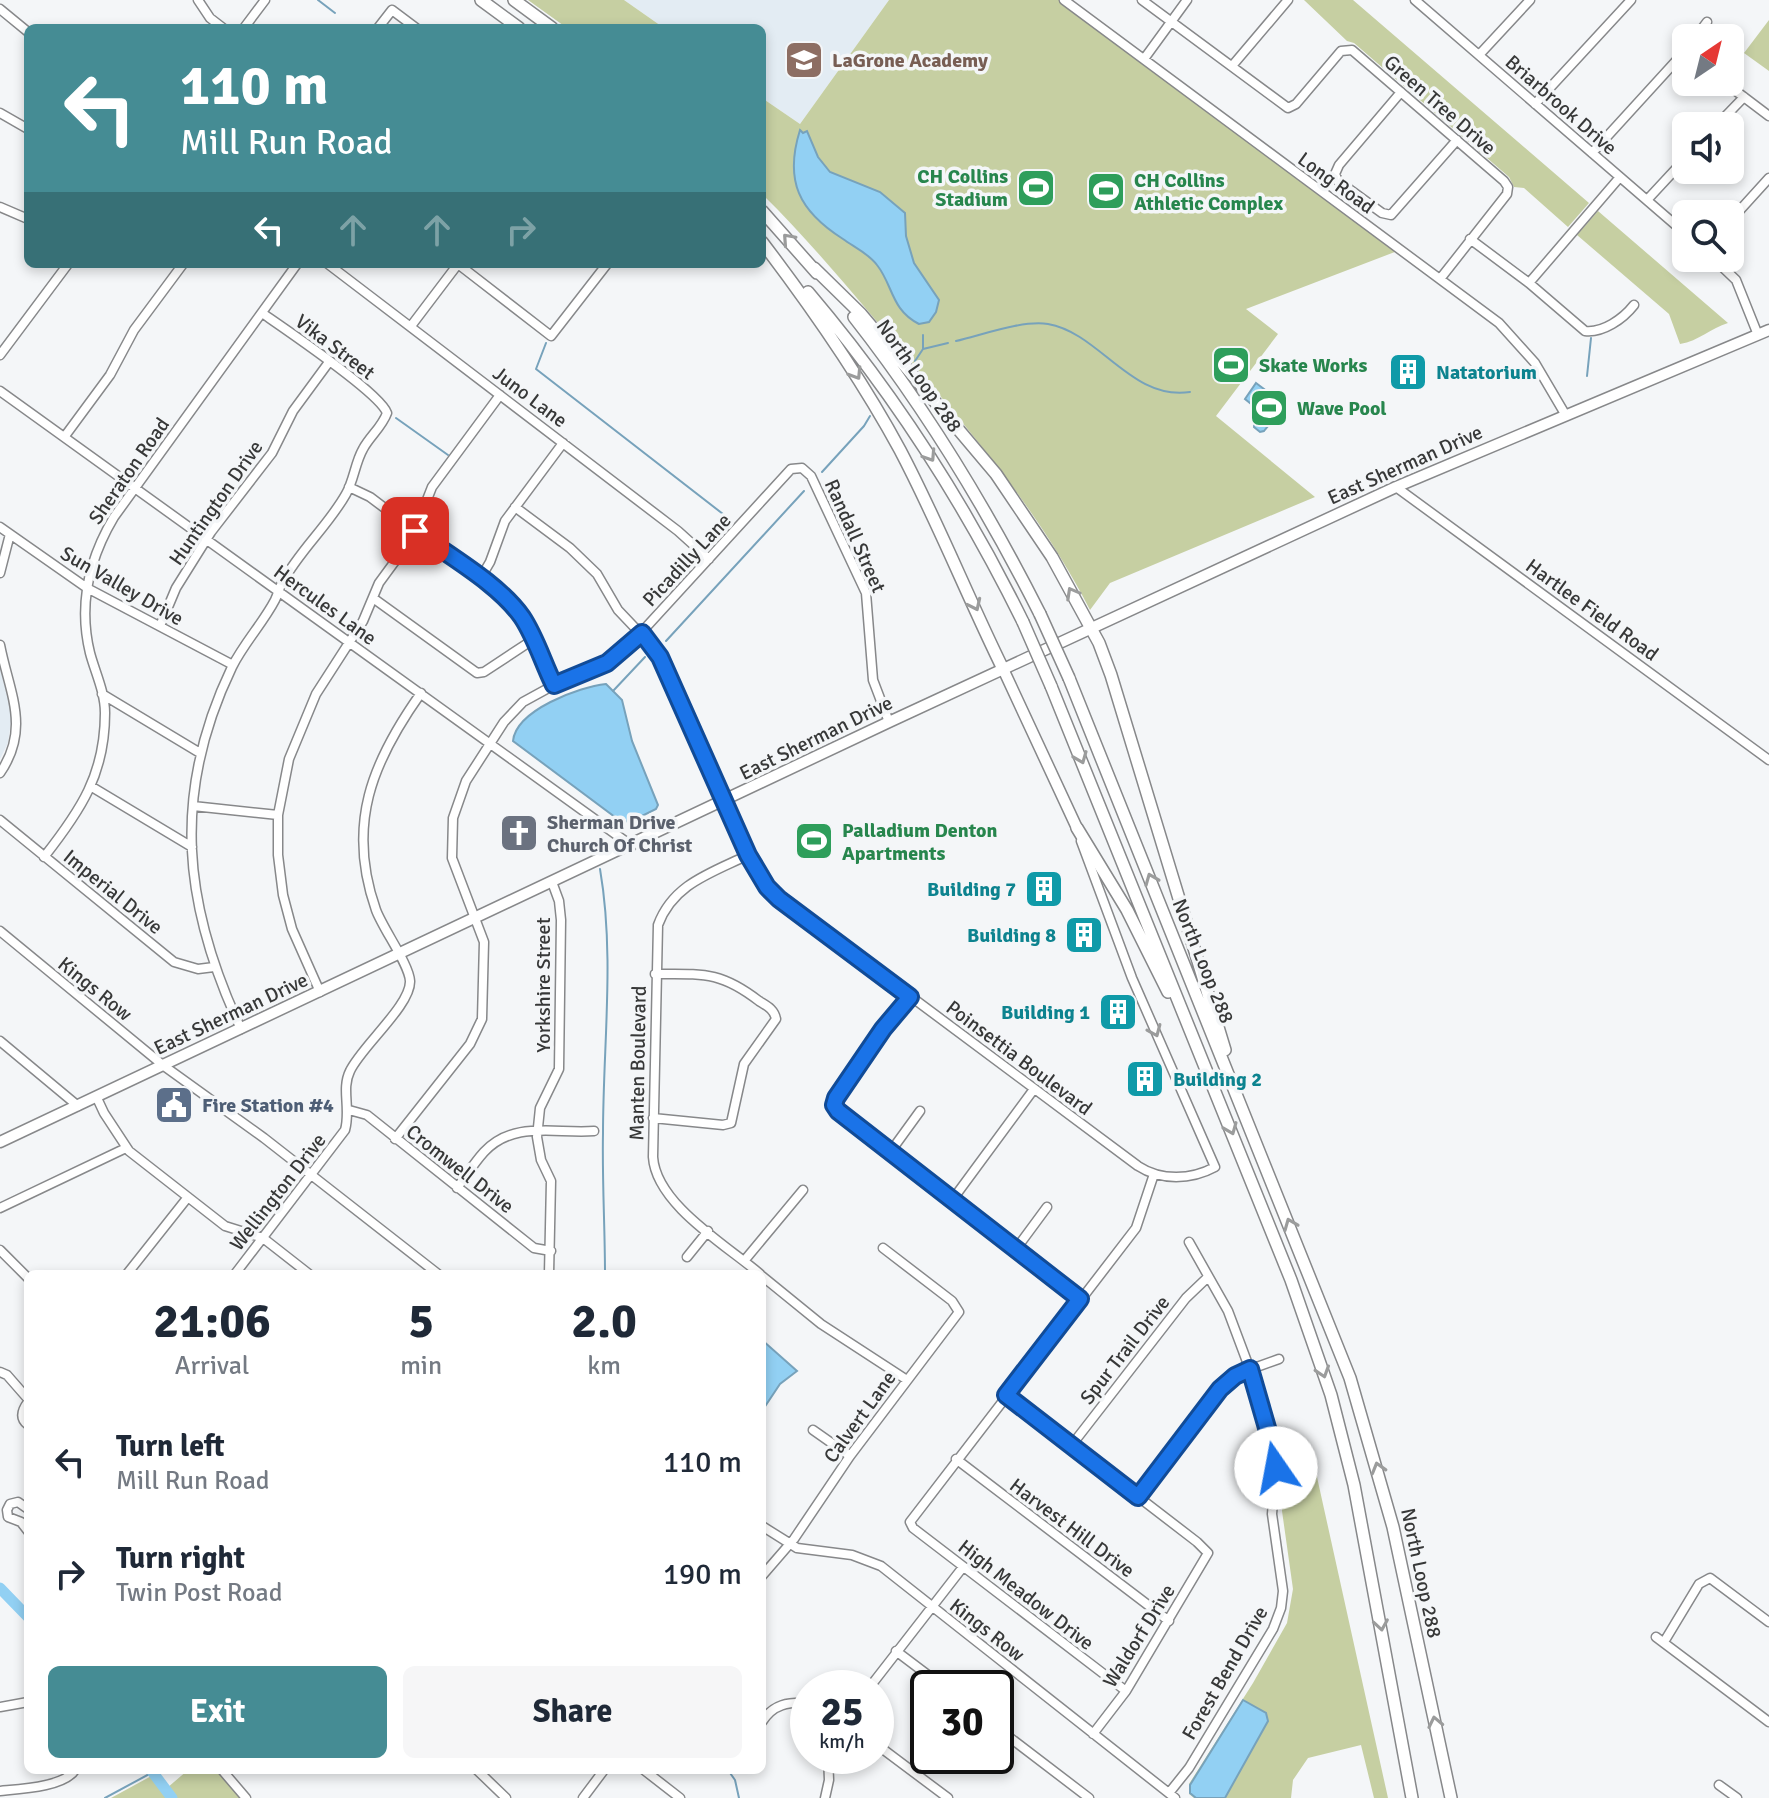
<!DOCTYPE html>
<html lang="en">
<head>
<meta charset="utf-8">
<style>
	body { margin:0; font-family:Signika,sans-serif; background:#f6f6f7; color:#1f2937; height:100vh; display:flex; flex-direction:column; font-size:30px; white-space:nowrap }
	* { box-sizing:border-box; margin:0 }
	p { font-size:26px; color:#747a83 }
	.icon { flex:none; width:44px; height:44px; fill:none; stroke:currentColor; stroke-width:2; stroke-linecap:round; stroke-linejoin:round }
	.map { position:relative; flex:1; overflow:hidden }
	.details { position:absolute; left:24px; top:1270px; width:742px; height:504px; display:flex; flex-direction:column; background:#fff; border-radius:12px; box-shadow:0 4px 12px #0003 }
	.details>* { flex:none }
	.guide { position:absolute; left:24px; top:24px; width:742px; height:244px; border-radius:12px; box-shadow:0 4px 12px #0003; background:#458c94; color:#fff; overflow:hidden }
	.needle { width:52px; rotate:35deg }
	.controls { position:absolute; left:1672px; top:24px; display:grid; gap:16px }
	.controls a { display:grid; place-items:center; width:72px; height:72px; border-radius:12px; background:#fff; box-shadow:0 4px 12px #0003; font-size:40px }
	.speed { position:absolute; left:790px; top:1670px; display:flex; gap:16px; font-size:40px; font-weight:700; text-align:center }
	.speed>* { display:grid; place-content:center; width:104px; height:104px; border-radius:50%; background:#fff; box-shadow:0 4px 12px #0003; line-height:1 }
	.speed small { font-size:20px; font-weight:400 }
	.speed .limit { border:4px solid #111; border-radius:12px; background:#fff; color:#111 }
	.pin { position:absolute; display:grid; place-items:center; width:68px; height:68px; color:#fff; margin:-34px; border-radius:16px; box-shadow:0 4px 12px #0006 }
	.me { position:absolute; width:88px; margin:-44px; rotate:348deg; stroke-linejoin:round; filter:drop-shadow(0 0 6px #0008) }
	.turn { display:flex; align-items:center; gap:28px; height:168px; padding:0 24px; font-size:36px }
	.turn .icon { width:104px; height:104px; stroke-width:2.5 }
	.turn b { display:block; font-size:56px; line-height:68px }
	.lanes { display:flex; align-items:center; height:76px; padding:0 24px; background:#0003; justify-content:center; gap:40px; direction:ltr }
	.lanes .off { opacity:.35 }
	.eta { display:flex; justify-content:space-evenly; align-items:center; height:136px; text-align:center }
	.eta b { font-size:48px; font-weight:800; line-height:56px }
	.action { display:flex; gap:16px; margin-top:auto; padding:16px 24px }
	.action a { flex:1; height:92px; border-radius:12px; background:#458c94; color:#fff; font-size:32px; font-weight:800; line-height:92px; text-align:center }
	.action a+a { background:#f6f6f7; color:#1f2937 }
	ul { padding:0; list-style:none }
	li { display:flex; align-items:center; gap:24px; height:112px; padding:0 24px }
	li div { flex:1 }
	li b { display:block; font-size:30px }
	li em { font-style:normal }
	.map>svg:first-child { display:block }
	.built { fill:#e3ecf3 }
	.green { fill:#c6cfa2 }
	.water { fill:#92d0f3; stroke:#77a2bb; stroke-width:2 }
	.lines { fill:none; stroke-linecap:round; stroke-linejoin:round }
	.stream { stroke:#77a2bb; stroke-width:2 }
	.river { stroke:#92d0f3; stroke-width:11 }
	.minor-casing { stroke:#87888a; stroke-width:11 }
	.major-casing { stroke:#87888a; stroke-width:13 }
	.highway-casing { stroke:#87888a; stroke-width:14 }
	.minor { stroke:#fff; stroke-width:8 }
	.major { stroke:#fff; stroke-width:10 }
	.highway { stroke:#fff; stroke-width:11 }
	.highway-bridge-casing { stroke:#87888a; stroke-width:14; stroke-linecap:butt }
	.highway-bridge { stroke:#fff; stroke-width:11 }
	.oneway { stroke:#9b9c9c }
	.route-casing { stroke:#114b97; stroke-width:20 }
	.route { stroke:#1a73e8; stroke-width:14 }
	.labels { text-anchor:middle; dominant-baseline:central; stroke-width:7; stroke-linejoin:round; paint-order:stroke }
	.education-label { font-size:20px; font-weight:bold; fill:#785e54; stroke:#f4f6f8; text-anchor:start }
	.street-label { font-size:20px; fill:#373838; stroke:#f4f6f8 }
	.leisure-label { font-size:20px; font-weight:bold; fill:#27864d; stroke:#f4f6f8; text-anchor:start }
	.culture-label { font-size:20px; font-weight:bold; fill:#0d838f; stroke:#f4f6f8; text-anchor:end }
	.worship-label { font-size:20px; font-weight:bold; fill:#5b616d; stroke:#f4f6f8; text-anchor:start }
	.service-label { font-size:20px; font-weight:bold; fill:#4e5e75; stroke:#f4f6f8; text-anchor:start }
</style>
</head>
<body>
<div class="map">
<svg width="1769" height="1798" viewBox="0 0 1769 1798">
	<rect width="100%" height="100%" fill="#f4f6f8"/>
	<path class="built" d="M624,0H889L800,124L762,98V28H664Z
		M0,669L12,714L8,743L0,759Z"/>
	<path class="green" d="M528,0H624L664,28H567Z
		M889,0H1064L1400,250L1246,309L1278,334L1216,416L1315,497L1110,583L1090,610C1043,518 979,441 912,363C863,306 816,247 762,194V98L800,124Z
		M1304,0H1353L1589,203L1568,227L1524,188L1514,187L1509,177L1354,43L1347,41Z
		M1769,20V71L1744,53Z
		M1598,211L1728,323C1711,328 1699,341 1680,344L1669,314L1577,235Z
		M1313,1459L1388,1798H1374L1361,1745L1308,1758L1293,1780L1291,1798H1194L1189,1794V1784L1253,1683L1287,1623L1293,1589L1282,1511L1286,1466Z
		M188,1770H222L246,1798H111L155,1774L167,1788Z"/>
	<path class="water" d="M800,130L803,133L807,131L818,157L830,172L880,192L905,213L906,236L914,263L939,300L936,312L929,322L919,324C891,310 893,285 877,265C868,253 854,247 843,239C799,211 784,181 800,130Z
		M1256,383L1272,395L1281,394C1285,410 1273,419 1264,431L1260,432L1254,427L1256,408L1245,399Z
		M606,684L622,700L632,741L658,805L656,809L630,822L619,820L513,741C516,710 579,687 606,684Z
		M762,1340L797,1371L780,1384L762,1411Z
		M1243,1700L1266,1713L1268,1721L1225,1798H1196L1190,1793V1785Z"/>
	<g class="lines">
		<path class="stream" d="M318,0L335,13
			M923,335V349
			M956,341C982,335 1022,320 1048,324C1100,333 1131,401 1190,392
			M546,343L536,369L732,521
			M915,361L923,349L948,343
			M1587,376L1591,338
			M396,418L448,455
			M822,472L864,426L870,416
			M666,641L804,491
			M613,691L645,657
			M600,869C615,956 603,1045 603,1133C602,1180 605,1227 605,1274
			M728,1770L735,1780L739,1798
			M105,1798L153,1772"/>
		<path class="river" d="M0,1588L28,1617
			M151,1770L172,1798"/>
		<defs>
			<path id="minor" d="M198,0L210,18L223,28
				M1064,0L1499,323L1535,363L1565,414
				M1142,0L1288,108L1296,104L1341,51L1352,50L1504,181L1508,187L1507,194L1440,279
				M1415,0L1686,234
				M0,9L28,32
				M244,28L265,0
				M378,28L392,10L416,28
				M1695,38L1707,22
				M1479,55L1530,0
				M1144,59L1187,0
				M1232,66L1288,0
				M1724,82L1769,116
				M1401,92L1339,165L1335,174L1338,181L1382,213L1391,215L1457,140
				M1535,104L1631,0
				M0,113L28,129
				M1716,126L1744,97
				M1592,153L1686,50
				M1647,200L1686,158
				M0,207L28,219
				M1730,221L1769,178
				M1470,239L1529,283L1585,331C1603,333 1623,319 1634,305
				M1713,258L1736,280L1758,335
				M328,264L678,531L709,559
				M458,264L551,336L607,264
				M1529,283L1620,177
				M411,326L458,264
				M0,355L68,264
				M0,391L632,846
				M65,436L110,375L134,330L183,264
				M349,487L370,497L509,602L529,628L554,685
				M1396,487L1769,760
				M515,507L570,548L597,574L618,610L656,650L696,733L748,855L772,893L1138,1166C1161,1181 1191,1180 1215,1167L1132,978L1081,841
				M0,527L87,588L233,665
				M0,573L10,534
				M480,579L490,562L505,521L563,443
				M373,598L477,673L484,672L534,639
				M160,626L176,588L211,532L272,453L293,411L329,362
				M0,645C9,692 31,728 0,773
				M102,694L200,753
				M92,787L192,847
				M193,806L278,815
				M0,820L174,962L198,969L214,967
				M748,855C711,873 673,884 658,925L653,1157C656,1204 726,1245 760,1274
				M44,857C81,810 105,774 105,713C105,692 95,672 90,653C78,604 89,559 114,517L297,264
				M0,931L164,1066L264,1138L438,1274
				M320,992L292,929L283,895L278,855V815L289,759L316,694L363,621L379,583L412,538L432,487L500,395
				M910,997L883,1029L836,1098L835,1107L1080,1299
				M241,1029C183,905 171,794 232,667C244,643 263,623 275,600C278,594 279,588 282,583C299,551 328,526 346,494C354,480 355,463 363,449C370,436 382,427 387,413C380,393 285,329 262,313
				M0,1041L78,1106
				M97,1098L104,1113L129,1151L225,1226L263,1238L309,1274
				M349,1110L367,1115L534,1248L551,1251
				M653,1118L723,1125L731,1123L744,1064L776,1019C774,1009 767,1006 759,1001C720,971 703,974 655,974
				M395,1139L470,1044L482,1019L484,942L452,858L453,818L466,781L504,722L523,702L554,685L594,670L627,648L791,469L802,468L811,476L866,593L873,680L889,722
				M891,1151L920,1111
				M457,1188C466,1176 474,1163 484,1152C514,1120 555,1134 594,1131
				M953,1199L1034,1089
				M0,1208L126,1148
				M1016,1249L1047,1207
				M0,1250L28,1278
				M687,1257L708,1231
				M744,1261L803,1190
				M127,1274L188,1197
				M235,1274L345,1130C351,1109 341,1089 350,1071C361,1047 411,1005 410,981C409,964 383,929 376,910C346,825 372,762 421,693
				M549,1274L551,1181L541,1160L537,1137L540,1108L559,1069L561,920L559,901L552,882
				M762,1276L821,1324L907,1380
				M0,1372L7,1375L28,1399
				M1006,1395L1197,1542L1208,1553L1126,1691L1093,1734
				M28,1402C22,1410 19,1418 28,1425
				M813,1430L850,1456
				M1071,1446L1186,1298L1208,1277
				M956,1459L1169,1621
				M1138,1497L1225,1384L1240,1373L1279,1359
				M28,1509L18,1502L10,1504L7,1510L8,1517L21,1522L28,1531
				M762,1526L797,1548L852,1555L881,1566L1175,1798
				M762,1576L794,1539L850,1456L959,1312L952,1301L883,1248
				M1656,1637L1769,1722
				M1664,1642L1699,1584L1710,1578L1769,1622
				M896,1651L945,1688
				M869,1688L963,1567
				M1126,1691L913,1528L910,1522L1136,1228L1154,1174
				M0,1707L28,1702
				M762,1722C773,1704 788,1702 808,1703
				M996,1727L1089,1798
				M876,1744L948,1798
				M222,1770L246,1798
				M477,1770L506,1798
				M644,1770L680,1798
				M1719,1785L1737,1798
				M0,1791C20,1789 64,1787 75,1770
				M1169,1793L1189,1768L1273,1629L1281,1608L1283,1591L1272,1514L1276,1468L1274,1452L1252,1375L1228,1311L1189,1242
				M583,1798L604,1770
				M825,1798L829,1780L828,1756"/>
			<path id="major" d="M1004,671L1077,828
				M0,1142L889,722L1396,487L1769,330"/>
			<path id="highway" d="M481,0L519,28
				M514,0L552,28
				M762,211L817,273
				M762,242C813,309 860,376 900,450C938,522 968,598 1004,671
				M814,268L861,314L996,474L1052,557L1099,643L1111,675L1225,1050
				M808,292C893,392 965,504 1023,622
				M854,317C927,410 987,509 1040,614
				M1069,678L1350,1378L1393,1527L1451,1798
				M1051,686L1291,1280L1331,1395L1354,1485L1412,1798
				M1077,828L1127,910L1168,992"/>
		</defs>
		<use href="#minor" class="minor-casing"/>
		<use href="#major" class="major-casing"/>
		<use href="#highway" class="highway-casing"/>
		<use href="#minor" class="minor"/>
		<use href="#major" class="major"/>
		<use href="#highway" class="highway"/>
		<defs>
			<path id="highway-bridge" d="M1040,614L1069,678
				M1023,622L1051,686"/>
		</defs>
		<use href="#highway-bridge" class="highway-bridge-casing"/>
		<use href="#highway-bridge" class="highway-bridge"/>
	</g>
	<defs><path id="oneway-chevron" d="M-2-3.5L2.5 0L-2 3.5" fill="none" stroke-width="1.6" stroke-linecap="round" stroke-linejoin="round" transform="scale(2)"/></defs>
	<g class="oneway">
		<use href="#oneway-chevron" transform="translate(788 239) rotate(-132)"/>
		<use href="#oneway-chevron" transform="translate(856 374) rotate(58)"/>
		<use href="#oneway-chevron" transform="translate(930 456) rotate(57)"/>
		<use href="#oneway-chevron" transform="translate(1072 593) rotate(-119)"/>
		<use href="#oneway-chevron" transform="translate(975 605) rotate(65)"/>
		<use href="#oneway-chevron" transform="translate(1081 758) rotate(68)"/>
		<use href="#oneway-chevron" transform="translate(1151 879) rotate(-112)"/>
		<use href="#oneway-chevron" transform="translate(1155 1031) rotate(67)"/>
		<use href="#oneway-chevron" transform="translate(1231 1129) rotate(68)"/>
		<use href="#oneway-chevron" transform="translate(1290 1224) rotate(-112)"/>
		<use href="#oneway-chevron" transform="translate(1323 1372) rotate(72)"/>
		<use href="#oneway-chevron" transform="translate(1378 1468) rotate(-106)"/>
		<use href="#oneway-chevron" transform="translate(1381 1625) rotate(81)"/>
		<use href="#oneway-chevron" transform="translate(1435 1722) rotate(-102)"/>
	</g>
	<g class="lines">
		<defs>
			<path id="route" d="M415,531C449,556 498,583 522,617C536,638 543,663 554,685L607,663L642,633L660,657L748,855L767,887L779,899L910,997L883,1029L836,1098L834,1105L838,1111L1080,1299L1006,1395L1138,1497L1220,1389L1235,1376L1250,1369L1274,1452L1276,1468"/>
		</defs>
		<use href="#route" class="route-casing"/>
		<use href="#route" class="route"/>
	</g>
	<defs>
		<symbol id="school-square" viewBox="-11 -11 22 22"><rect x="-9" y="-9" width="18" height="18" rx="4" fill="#8d6e63" stroke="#f4f6f8"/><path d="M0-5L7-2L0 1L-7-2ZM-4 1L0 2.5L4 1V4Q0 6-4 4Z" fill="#fff"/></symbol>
		<symbol id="stadium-square" viewBox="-11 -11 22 22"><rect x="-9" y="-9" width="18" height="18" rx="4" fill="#2e9e5b" stroke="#f4f6f8"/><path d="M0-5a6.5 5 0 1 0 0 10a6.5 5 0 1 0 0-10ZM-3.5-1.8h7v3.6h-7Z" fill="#fff"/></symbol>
		<symbol id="building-square" viewBox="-11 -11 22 22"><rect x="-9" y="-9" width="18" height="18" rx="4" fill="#0f9aa8" stroke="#f4f6f8"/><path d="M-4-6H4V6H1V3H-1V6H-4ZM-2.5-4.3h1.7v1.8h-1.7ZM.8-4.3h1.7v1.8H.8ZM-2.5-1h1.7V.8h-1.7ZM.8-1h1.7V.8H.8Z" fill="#fff"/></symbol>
		<symbol id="church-square" viewBox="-11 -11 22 22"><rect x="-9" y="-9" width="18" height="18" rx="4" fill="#6b7280" stroke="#f4f6f8"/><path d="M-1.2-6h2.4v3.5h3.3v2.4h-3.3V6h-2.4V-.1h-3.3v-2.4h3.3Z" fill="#fff"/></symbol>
		<symbol id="civic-square" viewBox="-11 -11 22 22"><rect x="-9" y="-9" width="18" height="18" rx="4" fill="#5c6f8a" stroke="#f4f6f8"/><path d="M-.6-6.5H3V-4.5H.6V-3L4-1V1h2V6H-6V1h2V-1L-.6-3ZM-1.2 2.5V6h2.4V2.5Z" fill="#fff"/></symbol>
	</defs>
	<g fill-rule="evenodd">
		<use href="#school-square" x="782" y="38" width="44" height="44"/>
		<use href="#stadium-square" x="1014" y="166" width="44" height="44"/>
		<use href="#stadium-square" x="1084" y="169" width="44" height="44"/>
		<use href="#stadium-square" x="1209" y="343" width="44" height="44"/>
		<use href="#building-square" x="1386" y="350" width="44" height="44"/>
		<use href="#stadium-square" x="1247" y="386" width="44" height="44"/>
		<use href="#church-square" x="497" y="811" width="44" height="44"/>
		<use href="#stadium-square" x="792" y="819" width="44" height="44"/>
		<use href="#building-square" x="1022" y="867" width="44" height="44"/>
		<use href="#building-square" x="1062" y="913" width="44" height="44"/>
		<use href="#building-square" x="1096" y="990" width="44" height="44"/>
		<use href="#building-square" x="1123" y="1057" width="44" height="44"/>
		<use href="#civic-square" x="152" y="1083" width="44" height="44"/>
	</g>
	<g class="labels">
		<g class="education-label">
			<text x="832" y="60">LaGrone Academy</text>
		</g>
		<g class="street-label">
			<text transform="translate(1440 105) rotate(41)">Green Tree Drive</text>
			<text transform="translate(1561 105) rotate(41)">Briarbrook Drive</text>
			<text transform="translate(1336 183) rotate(36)">Long Road</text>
			<text transform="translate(335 347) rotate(37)">Vika Street</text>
			<text transform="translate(919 376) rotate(55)">North Loop 288</text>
			<text transform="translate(530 397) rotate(37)">Juno Lane</text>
			<text transform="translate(1405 465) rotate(-24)">East Sherman Drive</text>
			<text transform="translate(129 471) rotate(-55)">Sheraton Road</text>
			<text transform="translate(216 503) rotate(-55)">Huntington Drive</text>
			<text transform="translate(855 536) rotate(66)">Randall Street</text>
			<text transform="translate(687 560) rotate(-47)">Picadilly Lane</text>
			<text transform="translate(122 586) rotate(30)">Sun Valley Drive</text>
			<text transform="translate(325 605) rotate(36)">Hercules Lane</text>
			<text transform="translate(1592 610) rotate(36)">Hartlee Field Road</text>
			<text transform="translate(816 738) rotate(-26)">East Sherman Drive</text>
			<text transform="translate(113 892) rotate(39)">Imperial Drive</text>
			<text transform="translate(1203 961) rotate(68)">North Loop 288</text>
			<text transform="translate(543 985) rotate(-90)">Yorkshire Street</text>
			<text transform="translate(95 989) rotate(39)">Kings Row</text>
			<text transform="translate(231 1014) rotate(-25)">East Sherman Drive</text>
			<text transform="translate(1019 1058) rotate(37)">Poinsettia Boulevard</text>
			<text transform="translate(638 1063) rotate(-89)">Manten Boulevard</text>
			<text transform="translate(460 1169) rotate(38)">Cromwell Drive</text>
			<text transform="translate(278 1192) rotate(-52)">Wellington Drive</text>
			<text transform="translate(1125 1350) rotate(-52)">Spur Trail Drive</text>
			<text transform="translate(860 1417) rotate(-54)">Calvert Lane</text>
			<text transform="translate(1072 1528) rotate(37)">Harvest Hill Drive</text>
			<text transform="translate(1421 1573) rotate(78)">North Loop 288</text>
			<text transform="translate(1026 1595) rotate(38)">High Meadow Drive</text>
			<text transform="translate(987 1630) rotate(38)">Kings Row</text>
			<text transform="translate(1139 1636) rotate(-58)">Waldorf Drive</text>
			<text transform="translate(1225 1673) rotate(-60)">Forest Bend Drive</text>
		</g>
		<g class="leisure-label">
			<text x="1008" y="176" text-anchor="end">CH Collins<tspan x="1008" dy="23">Stadium</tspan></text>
			<text x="1134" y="180">CH Collins<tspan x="1134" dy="23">Athletic Complex</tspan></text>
			<text x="1259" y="365">Skate Works</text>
			<text x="1297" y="408">Wave Pool</text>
			<text x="842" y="830">Palladium Denton<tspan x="842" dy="23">Apartments</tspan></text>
		</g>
		<g class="culture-label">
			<text x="1436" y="372" text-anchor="start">Natatorium</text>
			<text x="1016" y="889">Building 7</text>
			<text x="1056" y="935">Building 8</text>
			<text x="1090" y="1012">Building 1</text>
			<text x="1173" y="1079" text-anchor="start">Building 2</text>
		</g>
		<g class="worship-label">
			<text x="547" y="822">Sherman Drive<tspan x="547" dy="23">Church Of Christ</tspan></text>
		</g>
		<g class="service-label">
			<text x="202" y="1105">Fire Station #4</text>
		</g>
	</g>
</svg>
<div class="controls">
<a><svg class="needle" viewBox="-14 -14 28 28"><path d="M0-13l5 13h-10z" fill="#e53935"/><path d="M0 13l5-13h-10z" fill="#747a83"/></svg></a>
<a><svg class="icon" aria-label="sound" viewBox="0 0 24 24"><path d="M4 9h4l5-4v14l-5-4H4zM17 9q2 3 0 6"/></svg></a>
<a><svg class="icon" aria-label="search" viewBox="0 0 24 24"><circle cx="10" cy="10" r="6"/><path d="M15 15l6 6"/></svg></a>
</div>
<div class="speed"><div>25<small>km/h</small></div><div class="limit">30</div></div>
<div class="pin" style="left:415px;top:531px;background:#d93025"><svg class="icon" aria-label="arrive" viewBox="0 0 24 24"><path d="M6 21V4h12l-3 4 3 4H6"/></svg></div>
<svg class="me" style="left:1276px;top:1468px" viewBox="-20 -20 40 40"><circle r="19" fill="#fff"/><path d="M0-13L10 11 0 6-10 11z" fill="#1a73e8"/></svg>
<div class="guide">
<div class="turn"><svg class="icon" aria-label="left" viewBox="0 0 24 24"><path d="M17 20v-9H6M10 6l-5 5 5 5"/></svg><div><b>110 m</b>Mill Run Road</div></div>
<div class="lanes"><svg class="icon" aria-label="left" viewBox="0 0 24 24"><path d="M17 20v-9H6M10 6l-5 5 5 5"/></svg><svg class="icon off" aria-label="ahead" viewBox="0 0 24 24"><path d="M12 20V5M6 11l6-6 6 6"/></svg><svg class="icon off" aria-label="ahead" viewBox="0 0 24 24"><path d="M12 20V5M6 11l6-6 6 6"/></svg><svg class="icon off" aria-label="right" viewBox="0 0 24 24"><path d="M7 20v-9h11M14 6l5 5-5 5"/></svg></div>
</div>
<section class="details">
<div class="eta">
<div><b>21:06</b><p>Arrival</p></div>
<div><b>5</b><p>min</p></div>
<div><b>2.0</b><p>km</p></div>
</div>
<ul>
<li><svg class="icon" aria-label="left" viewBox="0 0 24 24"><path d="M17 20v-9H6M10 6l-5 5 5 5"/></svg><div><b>Turn left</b><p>Mill Run Road</p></div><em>110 m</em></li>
<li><svg class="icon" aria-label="right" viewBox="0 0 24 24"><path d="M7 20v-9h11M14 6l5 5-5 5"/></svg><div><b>Turn right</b><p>Twin Post Road</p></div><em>190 m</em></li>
</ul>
<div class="action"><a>Exit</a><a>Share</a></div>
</section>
</div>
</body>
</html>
